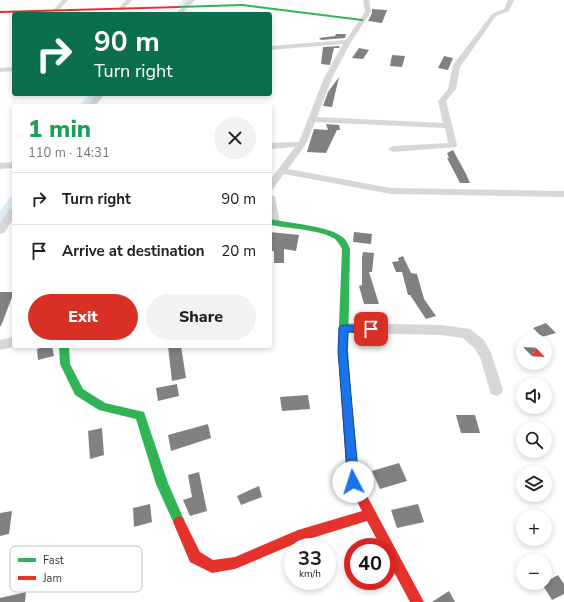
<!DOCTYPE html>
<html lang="en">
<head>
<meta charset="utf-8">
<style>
	body { margin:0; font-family:"Nunito Sans",sans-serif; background:#f2f2f2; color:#202124; height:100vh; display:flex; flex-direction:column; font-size:15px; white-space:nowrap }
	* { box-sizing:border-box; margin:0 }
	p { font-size:13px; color:#757577 }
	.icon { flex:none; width:22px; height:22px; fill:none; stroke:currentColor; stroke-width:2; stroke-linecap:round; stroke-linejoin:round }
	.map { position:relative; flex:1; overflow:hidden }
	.sheet { position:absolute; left:12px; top:104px; width:260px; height:244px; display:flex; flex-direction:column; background:#fff; border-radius:4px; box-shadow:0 2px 6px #0003 }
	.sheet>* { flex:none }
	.guide { position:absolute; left:12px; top:12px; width:260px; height:84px; border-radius:4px; box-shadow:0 2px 6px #0003; background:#0b6e4f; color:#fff; overflow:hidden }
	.needle { width:26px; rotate:115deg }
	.fabs { position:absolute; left:516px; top:334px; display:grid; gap:8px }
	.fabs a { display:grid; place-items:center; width:36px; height:36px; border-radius:50%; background:#fff; box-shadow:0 2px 6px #0003; font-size:20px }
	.speed { position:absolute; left:284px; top:538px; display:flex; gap:8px; font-size:20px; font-weight:700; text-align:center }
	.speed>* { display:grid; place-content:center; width:52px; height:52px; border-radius:50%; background:#fff; box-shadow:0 2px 6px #0003; line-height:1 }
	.speed small { font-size:10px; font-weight:400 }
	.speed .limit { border:6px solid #d22; background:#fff; color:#111 }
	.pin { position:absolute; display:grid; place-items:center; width:34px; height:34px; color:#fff; margin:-17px; border-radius:8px; box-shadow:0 2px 6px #0006 }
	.me { position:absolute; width:44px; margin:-22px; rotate:355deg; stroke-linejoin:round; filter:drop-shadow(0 0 3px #0008) }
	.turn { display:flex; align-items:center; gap:14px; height:84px; padding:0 16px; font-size:18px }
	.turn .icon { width:52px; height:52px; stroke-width:2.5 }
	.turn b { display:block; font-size:28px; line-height:34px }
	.round { display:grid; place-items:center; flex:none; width:42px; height:42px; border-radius:21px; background:#f2f2f2 }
	.overview { display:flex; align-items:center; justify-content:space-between; height:68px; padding:0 16px }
	h1 { font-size:24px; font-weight:800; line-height:30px; color:#1e9e55 }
	.action { display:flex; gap:8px; margin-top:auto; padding:8px 16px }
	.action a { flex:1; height:46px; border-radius:24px; background:#d93025; color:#fff; font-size:16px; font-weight:800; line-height:46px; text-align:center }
	.action a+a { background:#f2f2f2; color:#202124 }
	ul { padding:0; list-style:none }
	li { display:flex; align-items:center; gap:12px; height:52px; padding:0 16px; border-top:1px solid #e0e0e0 }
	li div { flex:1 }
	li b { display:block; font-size:15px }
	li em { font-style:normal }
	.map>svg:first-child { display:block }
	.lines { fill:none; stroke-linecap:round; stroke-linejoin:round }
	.canal { fill:#ddebf3; fill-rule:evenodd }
	.building { fill:#818181 }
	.street { fill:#d7d7d7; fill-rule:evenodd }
	.fast { fill:#30b455; fill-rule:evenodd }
	.jam { fill:#e5322d; fill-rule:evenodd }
	.route { fill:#1a73e8; stroke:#114b97 }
	.key { fill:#fff; stroke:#c2c2c2; stroke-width:1 }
	.key-label { font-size:11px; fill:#333 }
</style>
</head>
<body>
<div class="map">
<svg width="564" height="602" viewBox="0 0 564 602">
	<rect width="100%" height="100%" fill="#fff"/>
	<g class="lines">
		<path class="canal" d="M183,0H190L182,7H178V5Z
			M90,94H98L87,106H79Z
			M14,196V206L4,221L0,222V211L10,197Z"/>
	</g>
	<path class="building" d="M372,9L387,10L382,23L368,21L372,13Z
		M336,34H346L345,38L321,40L319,38L335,36Z
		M340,46L339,48H334L330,65L321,64L323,47Z
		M359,48L369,50L363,59L352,58Z
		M392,55L405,56L402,67L390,66Z
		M444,56L453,58L448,70L438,68Z
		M339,77L332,107L323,106L328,92Z
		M326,124L339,125L340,130H337L326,153L307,152L314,129L328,130Z
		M453,150L466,174L470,183H460L447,158H449L447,153Z
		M270,232L299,235L296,251L284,249V263H274V251H270Z
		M354,232L372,234L371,244L353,242Z
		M363,252L374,253L372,272H369L379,304H364L359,286L362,285V257Z
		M403,256L411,273L417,274L424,299L436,316L426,319L410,295H408L402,272H396L392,262L399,261L398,258Z
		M0,292H14L1,326H0Z
		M546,323L556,333L542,337L533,328Z
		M47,346H52L54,356L38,360L37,349Z
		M168,346H181L186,378L172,381Z
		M177,384L179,396L158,401L156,388Z
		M308,395L310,409L282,411L280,397Z
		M456,415H475L480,433H461Z
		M208,424L211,438L171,451L168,435Z
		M102,428L104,455L90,459L88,431Z
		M399,463L407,481L380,489L372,471Z
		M199,472L207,511L190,516L183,500L192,497L188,475Z
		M259,486L262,497L241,505L237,496Z
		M150,504L152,522L134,527L133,508Z
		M418,504L424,522L397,528L391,510Z
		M12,511L9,534L0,536V513Z
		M558,575L564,584V594L552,600L542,584Z
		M449,591L455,602H432Z
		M26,592L25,602H0V598Z"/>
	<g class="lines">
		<path class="street" d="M62,0H68L58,11H54V9Z
			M126,0H132L123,10H119L118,9Z
			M189,0H195L182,14H175Z
			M363,0H369L371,12L351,42L332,78L317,117L443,123L438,101L448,89L453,65L492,14L504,9L508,0H514L509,11L496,16L460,67L456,89L446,101L457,145L456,147L393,152L388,149L393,146L448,143L445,128L315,122L306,144L288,169L391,188L564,191V197L391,194L284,174L273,189L270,190V180L295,147L270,149V143L299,142L324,78L343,44L270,50V46L346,40L365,12Z
			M14,67V71L0,72V68Z
			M97,94H105L95,106H87Z
			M14,162V168L0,169V163Z
			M270,194L275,197L280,223L275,226L270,223Z
			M14,208V218L4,233L0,234V223L10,209Z
			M344,323L441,325L470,329L484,340L491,353L503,390L501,394L496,396L491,394L480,357L474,348L463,338L441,335L344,333L340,331L338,328L340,325Z
			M14,337V346H17L0,350V340Z"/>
		<path class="fast" d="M242,4L362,19L364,20L362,21L242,6L178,8L176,7L178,6Z
			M270,219C288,223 328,226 341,236C346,239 348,244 350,249L348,351L351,394L350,397L346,399L342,397L341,394L338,351L342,249C340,245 338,242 335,239C322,230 286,228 270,225Z
			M59,346H69L70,364L83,389L105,403L144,412L168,483L185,522L183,526L179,528L175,526L156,484L136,419L99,410L75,395L60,364Z"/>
		<path class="jam" d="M180,6V7L178,8L0,13V11Z
			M346,389L350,391L351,394L359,481L424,602H410L387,559V547H381L367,521L299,542L235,569L212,573L190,562L173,522L175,518L179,516L183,518L200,552L213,560L235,557L298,530L362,511L347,482L341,394L342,391Z"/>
	</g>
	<path class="route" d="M344,325H371L375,326L376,329L375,332L371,333L348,332L347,351L359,482L358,486L353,487L349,486L348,482L338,351L339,328L340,326Z"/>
	<rect x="10" y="546" width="132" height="46" rx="6" class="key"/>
	<rect x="18" y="558" width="18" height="4" fill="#30b455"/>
	<rect x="18" y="576" width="18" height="4" fill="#e5322d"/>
	<g class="key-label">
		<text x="43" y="564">Fast</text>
		<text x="43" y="582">Jam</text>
	</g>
</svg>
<div class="fabs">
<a><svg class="needle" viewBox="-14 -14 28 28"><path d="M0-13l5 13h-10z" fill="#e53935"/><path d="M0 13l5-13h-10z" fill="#757577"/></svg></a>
<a><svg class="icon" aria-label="sound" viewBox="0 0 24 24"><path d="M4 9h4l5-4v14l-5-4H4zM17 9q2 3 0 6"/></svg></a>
<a><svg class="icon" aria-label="search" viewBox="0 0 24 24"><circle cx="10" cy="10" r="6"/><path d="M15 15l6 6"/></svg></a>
<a><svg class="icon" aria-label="layers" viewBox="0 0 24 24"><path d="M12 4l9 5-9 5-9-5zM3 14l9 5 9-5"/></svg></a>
<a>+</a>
<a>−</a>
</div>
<div class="speed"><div>33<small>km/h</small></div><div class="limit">40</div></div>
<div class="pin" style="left:371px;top:329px;background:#d93025"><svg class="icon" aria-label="arrive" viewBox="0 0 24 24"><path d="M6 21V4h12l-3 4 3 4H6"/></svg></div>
<svg class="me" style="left:353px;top:482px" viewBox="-20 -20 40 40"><circle r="19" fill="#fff"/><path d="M0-13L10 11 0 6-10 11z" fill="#1a73e8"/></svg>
<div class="guide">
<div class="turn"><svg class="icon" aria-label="right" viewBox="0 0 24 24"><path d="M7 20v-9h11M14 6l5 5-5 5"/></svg><div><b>90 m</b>Turn right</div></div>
</div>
<section class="sheet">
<div class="overview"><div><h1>1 min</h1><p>110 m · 14:31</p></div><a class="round"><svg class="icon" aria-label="close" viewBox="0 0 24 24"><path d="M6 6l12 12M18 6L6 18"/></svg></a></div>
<ul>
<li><svg class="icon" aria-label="right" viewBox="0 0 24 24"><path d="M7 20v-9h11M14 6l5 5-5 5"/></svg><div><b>Turn right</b></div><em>90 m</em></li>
<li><svg class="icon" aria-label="arrive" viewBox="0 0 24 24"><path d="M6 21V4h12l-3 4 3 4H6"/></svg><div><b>Arrive at destination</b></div><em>20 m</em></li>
</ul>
<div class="action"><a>Exit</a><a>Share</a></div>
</section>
</div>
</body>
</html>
